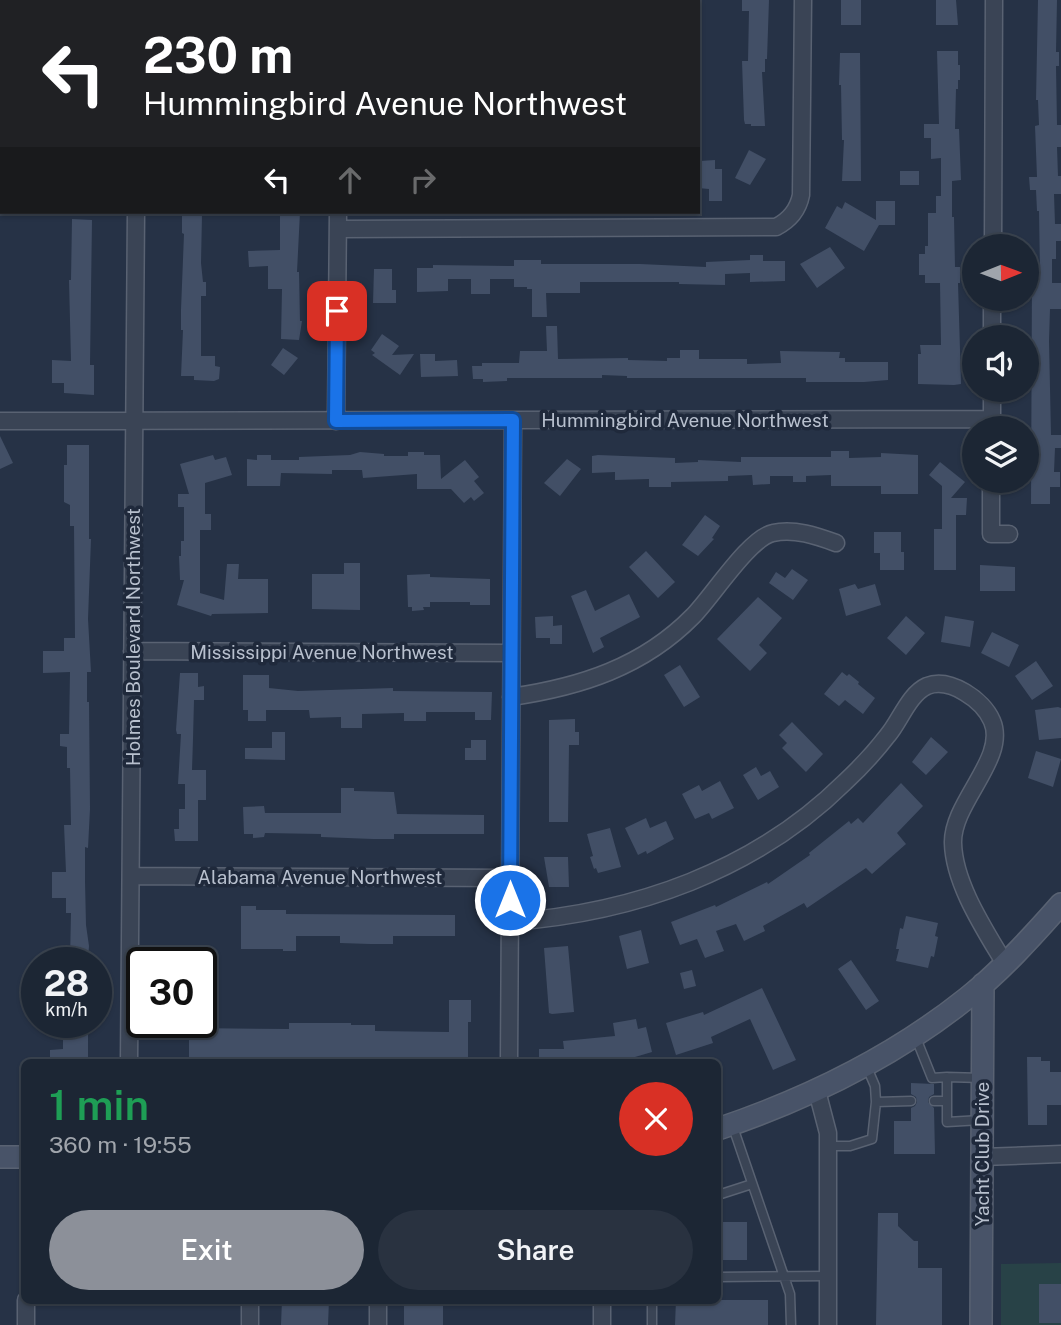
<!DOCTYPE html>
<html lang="en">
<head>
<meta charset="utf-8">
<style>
	body { margin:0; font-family:"Public Sans",sans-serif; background:#293240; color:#f1f3f6; height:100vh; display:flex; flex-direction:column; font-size:26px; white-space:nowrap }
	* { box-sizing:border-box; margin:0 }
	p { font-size:23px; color:#a0a5ac }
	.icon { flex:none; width:38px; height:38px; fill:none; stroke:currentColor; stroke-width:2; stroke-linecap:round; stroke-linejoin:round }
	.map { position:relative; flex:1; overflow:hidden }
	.panel { position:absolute; left:21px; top:1059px; width:700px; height:245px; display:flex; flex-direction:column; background:#1c2634; border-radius:10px; box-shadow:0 2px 5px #0004,0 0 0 2px #3a434f }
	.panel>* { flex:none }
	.banner { position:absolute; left:0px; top:0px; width:700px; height:214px; box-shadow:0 2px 5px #0004,0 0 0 2px #3a434f; background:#202124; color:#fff; overflow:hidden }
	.needle { width:46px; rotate:89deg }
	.fabs { position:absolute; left:962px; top:234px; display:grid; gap:14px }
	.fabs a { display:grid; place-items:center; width:77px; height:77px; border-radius:50%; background:#1c2634; box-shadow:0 2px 5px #0004,0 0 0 2px #3a434f; font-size:35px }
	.speed { position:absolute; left:21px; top:947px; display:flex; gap:14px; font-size:35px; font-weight:700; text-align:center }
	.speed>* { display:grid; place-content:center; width:91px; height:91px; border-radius:50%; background:#1c2634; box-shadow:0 2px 5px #0004,0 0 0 2px #3a434f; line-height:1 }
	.speed small { font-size:18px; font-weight:400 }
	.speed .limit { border:4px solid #111; border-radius:10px; background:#fff; color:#111 }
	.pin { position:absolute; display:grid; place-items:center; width:60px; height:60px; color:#fff; margin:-30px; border-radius:14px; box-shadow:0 4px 10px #0006 }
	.me { position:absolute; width:77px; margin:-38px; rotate:0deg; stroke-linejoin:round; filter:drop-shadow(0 0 5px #0008) }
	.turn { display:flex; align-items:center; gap:24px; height:147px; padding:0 28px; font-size:32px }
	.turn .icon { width:91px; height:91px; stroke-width:2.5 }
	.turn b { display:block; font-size:49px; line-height:60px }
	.lanes { display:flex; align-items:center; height:66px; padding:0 28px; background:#0003; justify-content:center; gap:35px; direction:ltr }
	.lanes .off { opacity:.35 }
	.round { display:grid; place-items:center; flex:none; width:74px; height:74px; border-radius:37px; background:#293240 }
	.overview { display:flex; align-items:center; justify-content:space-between; height:119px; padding:0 28px }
	h1 { font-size:42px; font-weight:600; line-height:52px; color:#1e9e55 }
	.cta { display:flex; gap:14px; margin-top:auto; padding:14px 28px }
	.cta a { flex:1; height:80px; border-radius:42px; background:#8c9099; color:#fff; font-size:28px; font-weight:600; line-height:80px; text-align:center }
	.cta a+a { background:#293240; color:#f1f3f6 }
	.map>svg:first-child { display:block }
	.green { fill:#284247 }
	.building { fill:#424f66 }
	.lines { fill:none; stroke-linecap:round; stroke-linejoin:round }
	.service-casing { stroke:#596272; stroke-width:11 }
	.minor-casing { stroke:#596272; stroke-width:19 }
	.tertiary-casing { stroke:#596272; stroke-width:23 }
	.secondary-casing { stroke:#596272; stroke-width:24 }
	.service { stroke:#3a4455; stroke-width:8 }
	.minor { stroke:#3a4455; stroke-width:16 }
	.tertiary { stroke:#3a4455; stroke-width:19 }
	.secondary { stroke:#485368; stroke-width:21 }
	.route-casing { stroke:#114b97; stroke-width:18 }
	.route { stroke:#1a73e8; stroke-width:12 }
	.labels { text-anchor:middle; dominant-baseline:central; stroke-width:7; stroke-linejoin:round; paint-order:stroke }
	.street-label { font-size:19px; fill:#b8c0ce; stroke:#1f293b }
</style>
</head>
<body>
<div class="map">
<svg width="1061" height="1325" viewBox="0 0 1061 1325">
	<rect width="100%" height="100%" fill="#263246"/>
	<path class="green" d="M1061,1263V1325H1001V1264Z"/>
	<path class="building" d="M742,0H769L767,59H765V72H762L765,126H751V124H745L744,120L742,61H748L749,11H742Z
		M841,0H861V25H841Z
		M936,0H956L958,25H936Z
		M1038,0H1057L1056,52H1059V66H1056L1057,125H1061V147H1057L1058,176H1061V194H1054L1055,224H1061V241H1056V259H1052V283H1061V309H1050L1049,341L1051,435H1061V448H1055L1054,472H1060V487H1050V504H1031L1032,272H1040L1039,211H1037L1036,190H1030L1029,177H1037L1035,126L1039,125L1038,100H1036Z
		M937,51H958V65H960V80H958V89H956L955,129H959L961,180L952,181V217H954L955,267H960V283H958L961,384L954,385L918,384V354H921L920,345H941L940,283H925V275H919V254H925V246H928V213H936V196H941V158L931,159V138H924V124H939Z
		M840,53H860L861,181H842L844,140H842L841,85H839Z
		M749,150L766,159L750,185L735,178Z
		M715,160V169H722V201H709V189L698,188L700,161Z
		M900,171H919V185H900Z
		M876,201H895V225H879L864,251L825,228L837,206L842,209L845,202L876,220Z
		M280,212H300L297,272H299L300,321H302L299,340L281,339L282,289H268V266L249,267L248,251L280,250Z
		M182,214L202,215L201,263L203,282H206V296H201V356H215V366L220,367L219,379L214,381L194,380V376H181L183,330H181V310L184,234L182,233Z
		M72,219L92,220L90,365H94V395L64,393V383H52V360L71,361L69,280H71Z
		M830,247L845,268L817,288L800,264Z
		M750,255H763V261H785V281L750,282V273L725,274V285L679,284V282H580V293H546L547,317H532V289H527V287H514V279H490V294H471V279H448V291L417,292V268H433V265L514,266V260H541V264H640L706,267V262L750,260Z
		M374,269H392V290H396V303H373Z
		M546,326H557L558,359L628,358V360L667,361V358H680V350H699V359H747V364L781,363L780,351L840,352L839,358H845V362H888V380L864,382H806V378H627V376L602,375V378H507V381L483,382V379H473L472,366H482V363H519L520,351H547Z
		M382,334L399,346L392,355L414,354L400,375L372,355L375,353L371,350Z
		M283,348L298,358L284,375L271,365Z
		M420,354H435V361L457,360L458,376L421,377Z
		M0,436L13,463L0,469Z
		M67,445H89V539H91L88,619L91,672H87V702H89L90,809L88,848L85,847V881L86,925L89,946L88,959L70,960L71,913H66V898H52V872H66L64,825H71L70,768H67V747L60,746V734H69L70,672L43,673V651H64V638H75L74,526H70V505L64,502V465H67Z
		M831,451H849V458L881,457V453L918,455V494H881V486H831V475L806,476V482H793V476H770V484L753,485L752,475L728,476V481L671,482V487H649V479L615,480V472L592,473V456L598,455L675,458V463L698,462V460L741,462V457H831Z
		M360,452L384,454V456H408V452H424V455H440L441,479L465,460L479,477L474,481L484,493L474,501L471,497L464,503L451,489H417V474L363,478L362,470H332V474L281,473L280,486H247V459L257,460V455H271V460H299V457L350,455Z
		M213,455L215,460L226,457L232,475L205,483V514H211V530H200V593L224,600L227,564H239L238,579H268V613L212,614L211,616L177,605L184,580H180L179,556H181V541H184V507H178V494H189L180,464Z
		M567,459L581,469L560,496L544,483Z
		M940,462L965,482L951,498H967L966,515H956V570H934V529H942V486L929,475Z
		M705,515L720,526L712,538L714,539L698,556L682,545Z
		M874,532H901V552H904V570H880V553H874Z
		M646,551L675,582L658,598L629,567Z
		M344,563H360V610L312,609V574H344Z
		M980,565L1015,567V591H980Z
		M792,569L808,580L793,600L769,583L776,572L785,578Z
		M430,574V577L490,579V605H470V602H430V607H423L424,610L412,611V607H408L407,575Z
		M855,584L858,589L875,584L881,605L846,616L839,589Z
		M586,590L595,611L629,594L640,617L600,638L604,647L593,653L571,596Z
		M758,597L782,618L759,645L767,653L750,671L717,639Z
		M553,616V626L562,625V644H550V638H536L535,617Z
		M906,616L925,633L906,655L887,638Z
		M945,616L974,621L970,647L941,642Z
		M992,632L1019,645L1009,667L981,653Z
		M1036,661L1053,686L1032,700L1015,676Z
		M680,665L700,697L684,707L664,675Z
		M842,672L847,676L849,674L859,682L858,684L875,698L863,714L845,700L839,706L824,694Z
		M180,673H198V687L204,686V700H194L193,739L192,770H206V800H198V841H175L174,829H179V809H185V784H178L181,734H177L176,730Z
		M243,675H269V688L298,691L393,688V691L492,692L491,720H475V712H426V721H404V713L362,714V728H341V717L310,718L309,710H266V721H248V710H243Z
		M1058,707L1061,708V738L1039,740L1035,710Z
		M575,719V732H579V745H569L568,822H549V720Z
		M792,722L823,754L806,772L782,748L787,743L779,735Z
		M272,732H285V760L245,759V748H272Z
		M931,737L948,752L926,775L912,762Z
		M471,740H486V760H465V748H471Z
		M1036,751L1061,759L1053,787L1028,778Z
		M756,767L761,776L770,771L779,787L758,800L743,775Z
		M720,781L734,808L712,819L709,813L695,819L682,794L699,785L702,791Z
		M901,783L923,806L897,833L906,844L872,874L866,868L807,908L804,903L763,926L765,931L744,941L736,924L716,931L724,951L705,958L697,939L680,945L671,922L715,905L716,907L767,882L768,884L810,855L809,853L849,821L851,824L858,818L863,823Z
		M341,788H354V791L394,792L397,814L484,815V834H394V839H373L321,837V834L265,833L264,837L253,838V834H244L243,807L264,806L265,813H341Z
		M646,818L650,828L666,821L674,839L647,854L646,851L638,855L625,828Z
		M610,828L621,867L598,873L596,868L594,869L590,857L593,856L587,834Z
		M544,857H568L569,887H549Z
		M241,906H256V910H286V914L455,915V936H393V944H370L340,943V936H296V951H283V949H241Z
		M906,916L938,923L935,936L938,937L934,957L931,956L928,968L896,961L899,949H896L900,928L903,929Z
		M641,930L649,963L627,969L619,936Z
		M568,946L574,1012L552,1014L549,1013L544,948Z
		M851,960L879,1001L866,1010L838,969Z
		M692,970L696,986L684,989L680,973Z
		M762,988L796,1060L773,1070L750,1019L711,1037L713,1043L676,1055L666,1023L703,1012L704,1015Z
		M449,1000H471V1022H468V1062H189V1028L289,1029V1023H351V1025H375V1031L449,1032Z
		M636,1019L638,1029L646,1027L652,1052L618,1062H539V1049H564L563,1041L615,1036L613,1023Z
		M69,1027H88V1060L86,1062H50V1050L63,1049V1040H69Z
		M1027,1057H1041V1061H1050V1072H1061V1105H1047V1125H1028Z
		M911,1083L934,1084V1094L929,1097L928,1102L934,1108L935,1154H894V1121H911V1108L915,1106L917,1102L916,1097L911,1094Z
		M878,1213H898V1226L914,1241H918V1268H942V1325H876Z
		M718,1222H747V1260H718Z
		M1039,1284H1061V1323H1039Z
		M282,1300H329L328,1325H281Z
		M404,1300H443V1325H404Z
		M676,1300H768V1325H675Z"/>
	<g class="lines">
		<defs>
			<path id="service" d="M916,1038L932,1078L947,1077
				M866,1065L875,1086L876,1102
				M934,1101H947V1122L981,1120
				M947,1101V1077L982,1078
				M733,1127L790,1294L791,1325
				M828,1146H850L872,1139L876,1102L911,1101
				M718,1195L752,1184
				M718,1277L828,1276
				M652,1325V1300"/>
			<path id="minor" d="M437,2V0
				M610,2L611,0
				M0,46H2
				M338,229L776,227C790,220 798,210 801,195L803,0
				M993,247L994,0
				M992,338V299
				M0,421L992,419
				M336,421L338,212
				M992,429V390
				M991,481V534H1009
				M132,651L511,653
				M511,697C580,687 643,667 693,616C712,597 749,538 773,533C794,528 817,536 836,543
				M131,876L510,878
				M510,922C634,913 755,871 845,782C860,768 875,752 888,735C900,721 909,694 927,686C950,677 983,700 992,721C1008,758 952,802 953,843C954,884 985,930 1005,964
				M129,1062L136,212
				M509,1062L513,420
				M817,1091L828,1133V1325
				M982,1157L1061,1154
				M26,1325V1300
				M250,1325V1300
				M378,1325V1300
				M602,1325V1300"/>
			<path id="tertiary" d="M241,2V0"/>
			<path id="secondary" d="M718,1129C807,1099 892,1058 967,998C1001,971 1032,937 1061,904
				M0,1157H24
				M981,1325L983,984"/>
		</defs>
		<use href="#service" class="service-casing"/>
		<use href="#minor" class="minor-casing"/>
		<use href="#tertiary" class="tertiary-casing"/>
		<use href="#secondary" class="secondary-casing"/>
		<use href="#service" class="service"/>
		<use href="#minor" class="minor"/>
		<use href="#tertiary" class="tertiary"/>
		<use href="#secondary" class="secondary"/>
	</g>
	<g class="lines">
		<defs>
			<path id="route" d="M337,311L336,421L513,420L510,900"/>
		</defs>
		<use href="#route" class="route-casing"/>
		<use href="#route" class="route"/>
	</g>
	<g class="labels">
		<g class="street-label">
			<text x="685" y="420">Hummingbird Avenue Northwest</text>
			<text transform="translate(133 637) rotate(-90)">Holmes Boulevard Northwest</text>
			<text x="322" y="652">Mississippi Avenue Northwest</text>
			<text x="320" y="877">Alabama Avenue Northwest</text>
			<text transform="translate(982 1154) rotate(-90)">Yacht Club Drive</text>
		</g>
	</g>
</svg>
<div class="fabs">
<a><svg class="needle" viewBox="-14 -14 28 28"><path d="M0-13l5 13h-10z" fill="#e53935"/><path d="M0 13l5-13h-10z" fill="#a0a5ac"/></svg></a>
<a><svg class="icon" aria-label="sound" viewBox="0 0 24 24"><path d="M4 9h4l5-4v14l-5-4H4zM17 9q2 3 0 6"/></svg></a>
<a><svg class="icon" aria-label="layers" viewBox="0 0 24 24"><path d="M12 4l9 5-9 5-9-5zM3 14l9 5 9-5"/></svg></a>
</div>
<div class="speed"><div>28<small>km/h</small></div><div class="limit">30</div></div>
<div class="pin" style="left:337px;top:311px;background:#d93025"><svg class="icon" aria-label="arrive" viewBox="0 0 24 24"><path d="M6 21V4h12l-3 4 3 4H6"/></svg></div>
<svg class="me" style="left:510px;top:900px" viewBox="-20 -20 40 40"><circle r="17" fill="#1a73e8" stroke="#fff" stroke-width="3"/><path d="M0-11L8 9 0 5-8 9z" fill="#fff"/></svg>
<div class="banner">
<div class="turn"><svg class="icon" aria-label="left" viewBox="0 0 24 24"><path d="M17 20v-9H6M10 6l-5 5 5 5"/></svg><div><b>230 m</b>Hummingbird Avenue Northwest</div></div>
<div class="lanes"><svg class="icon" aria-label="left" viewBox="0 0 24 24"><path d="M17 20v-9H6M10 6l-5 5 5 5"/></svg><svg class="icon off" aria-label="ahead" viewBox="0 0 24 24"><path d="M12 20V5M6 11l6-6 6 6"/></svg><svg class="icon off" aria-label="right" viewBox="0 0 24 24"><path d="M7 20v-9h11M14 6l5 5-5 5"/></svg></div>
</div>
<section class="panel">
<div class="overview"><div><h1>1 min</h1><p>360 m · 19:55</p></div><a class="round" style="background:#d93025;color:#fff"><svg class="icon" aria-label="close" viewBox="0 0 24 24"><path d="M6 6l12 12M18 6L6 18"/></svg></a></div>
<div class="cta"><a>Exit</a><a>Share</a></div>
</section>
</div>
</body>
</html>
